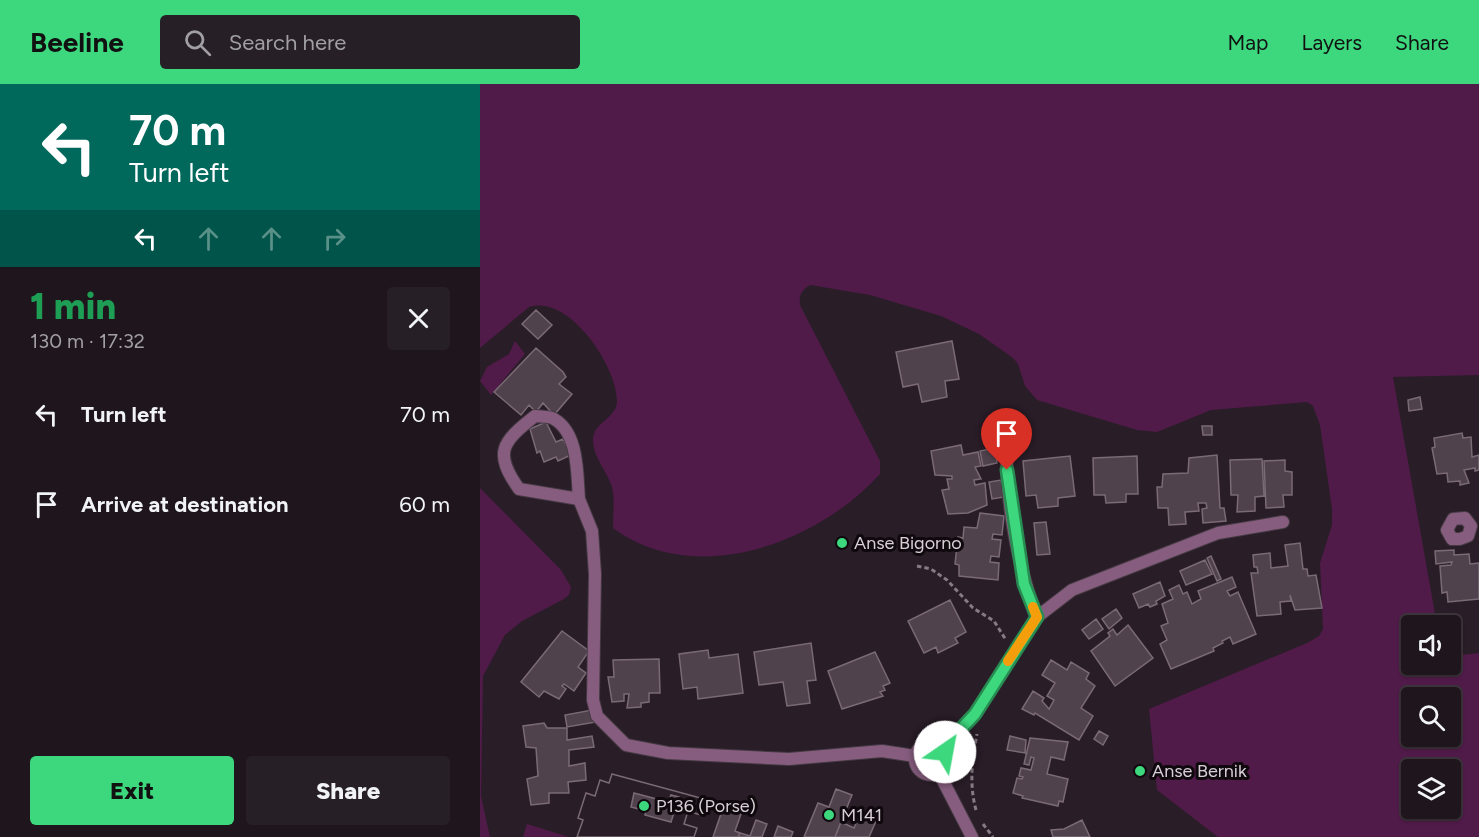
<!DOCTYPE html>
<html lang="en">
<head>
<meta charset="utf-8">
<style>
	body { margin:0; font-family:Figtree,sans-serif; background:#271f26; color:#f1f3f6; height:100vh; display:flex; flex-direction:column; font-size:22px; white-space:nowrap }
	* { box-sizing:border-box; margin:0 }
	p { font-size:20px; color:#a19fa4 }
	.icon { flex:none; width:33px; height:33px; fill:none; stroke:currentColor; stroke-width:2; stroke-linecap:round; stroke-linejoin:round }
	.map { position:relative; flex:1; overflow:hidden }
	.side { display:flex; flex-direction:column; background:#1f161d; width:480px }
	.side>* { flex:none }
	.top-card { background:#00695c; color:#fff; overflow:hidden }
	.tools { position:absolute; left:921px; top:531px; display:grid; gap:12px }
	.tools a { display:grid; place-items:center; width:60px; height:60px; border-radius:6px; background:#1f161d; box-shadow:0 2px 4px #0004,0 0 0 2px #3c353b; font-size:30px }
	.pin { position:absolute; display:grid; place-items:center; width:51px; height:51px; color:#fff; margin:-62px -26px; border-radius:50% 50% 50% 0; rotate:-45deg; box-shadow:0 0 6px #0007 }
	.pin .icon { rotate:45deg }
	.me { position:absolute; width:66px; margin:-33px; rotate:33deg; stroke-linejoin:round; filter:drop-shadow(0 0 4px #0008) }
	.turn { display:flex; align-items:center; gap:21px; height:126px; padding:0 30px; font-size:27px }
	.turn .icon { width:78px; height:78px; stroke-width:2.5 }
	.turn b { display:block; font-size:42px; line-height:51px }
	.lanes { display:flex; align-items:center; height:57px; padding:0 30px; background:#0003; justify-content:center; gap:30px; direction:ltr }
	.lanes .off { opacity:.35 }
	.round { display:grid; place-items:center; flex:none; width:63px; height:63px; border-radius:6px; background:#271f26 }
	.overview { display:flex; align-items:center; justify-content:space-between; height:102px; padding:0 30px }
	h1 { font-size:36px; font-weight:800; line-height:45px; color:#1e9e55 }
	.primary-button { display:flex; gap:12px; margin-top:auto; padding:12px 30px }
	.primary-button a { flex:1; height:69px; border-radius:6px; background:#3dd77e; color:#111; font-size:24px; font-weight:800; line-height:69px; text-align:center }
	.primary-button a+a { background:#271f26; color:#f1f3f6 }
	ul { padding:0; list-style:none }
	li { display:flex; align-items:center; gap:18px; height:90px; padding:0 30px }
	li div { flex:1 }
	li b { display:block; font-size:22px }
	li em { font-style:normal }
	header { display:flex; align-items:center; gap:36px; box-sizing:border-box; height:84px; padding:0 30px; background:#3dd77e; color:#111 }
	header strong { font-size:28px }
	nav { display:flex; gap:33px; margin-inline-start:auto; font-size:21px }
	.search { width:420px; height:54px; background:#271f26; display:flex; align-items:center; gap:15px; box-sizing:border-box; padding:0 21px; border-radius:6px; color:#a19fa4; font-size:22px }
	main { display:flex; flex:1; min-height:0 }
	.map>svg:first-child { display:block }
	.water { fill:#501b49; fill-rule:evenodd }
	.building { fill:#50424d; stroke:#7a6a76; stroke-width:1.5; fill-rule:evenodd }
	.lines { fill:none; stroke-linecap:round; stroke-linejoin:round }
	.minor-casing { stroke:#453a43; stroke-width:14 }
	.path { stroke:#857b83; stroke-width:3; stroke-dasharray:4.5 3; stroke-linecap:butt }
	.minor { stroke:#875d7f; stroke-width:12 }
	.route-casing { stroke:#288c52; stroke-width:15 }
	.route { stroke:#3dd77e; stroke-width:10 }
	.slow { stroke:#f59e0b; stroke-width:10 }
	.poi-dot { fill:#3dd77e; stroke:#0f090d; stroke-width:2 }
	.labels { text-anchor:middle; dominant-baseline:central; stroke-width:6; stroke-linejoin:round; paint-order:stroke }
	.poi-label { font-size:18px; fill:#d9d0d7; stroke:#0f090d; text-anchor:start }
</style>
</head>
<body>
<header>
<strong>Beeline</strong>
<div class="search"><svg class="icon" aria-label="search" viewBox="0 0 24 24"><circle cx="10" cy="10" r="6"/><path d="M15 15l6 6"/></svg>Search here</div>
<nav><a>Map</a><a>Layers</a><a>Share</a></nav>
</header>
<main>
<section class="side">
<div class="top-card">
<div class="turn"><svg class="icon" aria-label="left" viewBox="0 0 24 24"><path d="M17 20v-9H6M10 6l-5 5 5 5"/></svg><div><b>70 m</b>Turn left</div></div>
<div class="lanes"><svg class="icon" aria-label="left" viewBox="0 0 24 24"><path d="M17 20v-9H6M10 6l-5 5 5 5"/></svg><svg class="icon off" aria-label="ahead" viewBox="0 0 24 24"><path d="M12 20V5M6 11l6-6 6 6"/></svg><svg class="icon off" aria-label="ahead" viewBox="0 0 24 24"><path d="M12 20V5M6 11l6-6 6 6"/></svg><svg class="icon off" aria-label="right" viewBox="0 0 24 24"><path d="M7 20v-9h11M14 6l5 5-5 5"/></svg></div>
</div>
<div class="overview"><div><h1>1 min</h1><p>130 m · 17:32</p></div><a class="round"><svg class="icon" aria-label="close" viewBox="0 0 24 24"><path d="M6 6l12 12M18 6L6 18"/></svg></a></div>
<ul>
<li><svg class="icon" aria-label="left" viewBox="0 0 24 24"><path d="M17 20v-9H6M10 6l-5 5 5 5"/></svg><div><b>Turn left</b></div><em>70 m</em></li>
<li><svg class="icon" aria-label="arrive" viewBox="0 0 24 24"><path d="M6 21V4h12l-3 4 3 4H6"/></svg><div><b>Arrive at destination</b></div><em>60 m</em></li>
</ul>
<div class="primary-button"><a>Exit</a><a>Share</a></div>
</section>
<div class="map">
<svg width="999" height="753" viewBox="0 0 999 753">
	<rect width="100%" height="100%" fill="#291d27"/>
	<path class="water" d="M0,0H999V291L913,293L957,541L932,542V580H970L971,572L999,569V753H738L677,706L669,625L827,559L839,552L843,545L840,479L852,441V425L840,341L833,322L827,318L731,326L677,348L657,346L557,316L545,302L538,280L533,274L499,250L461,232L390,211L330,201C321,207 319,211 320,221L400,377V390C338,459 215,505 133,444C133,431 135,416 132,403C127,387 113,373 113,356C113,338 136,335 137,318C138,283 89,210 49,223L0,264ZM932,614H970V652H932ZM932,686H970V724H932Z
		M35,257L45,270L11,311L0,297L7,283L29,270Z
		M0,404L81,486L91,503L89,511L84,515L42,537L25,551L3,592L1,712L10,753H0Z
		M47,740L89,753H43Z"/>
	<path class="building" d="M56,226L72,241L58,255L42,240Z
		M472,257L479,295L465,297L467,313L442,318L438,300L423,303L416,268Z
		M56,264L83,288L86,293L79,300L92,310L74,331L63,319L56,328L49,321L41,331L14,308Z
		M940,313L942,325L929,327L928,316Z
		M66,338L76,358L83,355L91,371L78,377L76,373L64,378L60,367L57,369L50,345Z
		M722,342H732V351H723Z
		M982,349L983,354L991,353L992,373L999,371V386L995,387V384L984,386L989,399L980,401V397L968,398L967,389L957,390L952,364L955,363L954,354Z
		M481,361L483,371L498,368L501,382L495,383L501,395L494,396L495,401L505,399L507,421L488,429L468,430L462,406L469,405L467,395H472V392L455,391L451,367Z
		M515,364L517,379L503,382L500,367Z
		M737,371L740,424H744L746,437L723,439L722,425L727,424L726,419H718L719,427L705,428L706,440L689,441L688,424H678L677,403H682L683,390L708,389L709,374Z
		M590,372L595,412L578,414V422L558,424L556,411L546,412L543,377Z
		M657,372L658,410H646V418L626,419L625,411H614L613,374Z
		M782,375L784,412L775,413V427L757,428L758,411H751L750,376Z
		M805,376V387L812,388V411H803L804,423L786,424L784,377Z
		M521,396L524,413L512,415L509,398Z
		M500,429L524,432L522,451L513,450L512,455L521,456L519,473L511,472L510,478L519,479L518,496L479,492V481L475,480L478,453L483,454L484,443L497,444Z
		M566,438L570,470L557,471L554,439Z
		M820,459L823,485H827L828,492L836,491L842,524L815,526L810,511L811,517L800,518L801,530L777,532L771,489H778L777,483H774L773,471L790,469L791,484L808,482L805,461Z
		M974,466V471L989,470L990,480L999,479V515L968,518L967,508L962,509L960,482L971,481L972,478L956,480L955,467Z
		M731,472L741,495L737,497L727,474Z
		M725,476L732,490L706,501L700,487Z
		M752,493L756,503L747,507L750,512L758,508L776,550L753,560L750,553L742,557L743,559L733,564L734,567L691,585L680,560L687,556L681,542L688,539L682,520L693,515L689,506L699,501L703,510L707,508L712,520L721,515L718,507Z
		M680,498L685,512L676,517L677,520L670,523L668,520L659,524L653,510Z
		M470,516L486,548L475,554L478,559L458,569L456,563L444,569L428,537Z
		M636,525L642,534L629,545L622,535Z
		M616,535L623,545L609,555L602,546Z
		M648,541L673,574L635,602L611,567L630,552L628,549L633,545L637,551Z
		M976,544L978,557L970,558V545Z
		M82,547L109,567L98,583L106,589L94,607L84,600L82,602L86,605L79,615L64,607L59,613L41,598Z
		M331,559L336,596L327,597L330,619L307,622L303,598L279,601L274,568Z
		M228,566L229,574L258,570L263,609L218,615L217,603L203,605L199,570Z
		M395,568L410,599L403,602L405,606L400,608L403,612L362,625L348,587Z
		M179,575L180,609H169V618L161,619V623L147,624L149,610H144V617L132,618L128,593H134L133,576Z
		M571,576L587,586L591,578L609,589L606,595L615,602L601,624L613,632L599,656L555,629L554,631L542,625L553,607L564,614L562,617L569,625L574,616L567,612L575,599L562,591Z
		M112,626L116,638L87,643L85,631Z
		M64,639L67,644H87V656L112,652L114,663L89,666V682L105,679L106,696L88,698L89,709H69V719L51,721L47,695L58,692L56,664L46,663L43,642Z
		M619,647L628,652L623,661L614,655Z
		M530,652L546,656L545,669L527,666Z
		M550,654L588,658L584,676L571,673L567,690L588,695L583,718L579,717L578,722L542,714L543,712L533,709L537,694L542,695L543,693L539,692L541,684L551,686L554,674L551,673L549,681L544,680Z
		M132,690L228,716L224,732L208,727L204,740L217,744L214,753H97L103,736L98,734L106,709L115,712L120,696L129,699ZM154,709L188,718L191,711L199,713L191,738L165,731L166,727L151,723Z
		M132,690L228,716L224,732L208,727L204,740L217,744L214,753H97L103,736L98,734L106,709L115,712L120,696L129,699Z
		M356,705L372,711L355,753H324L338,719L349,723Z
		M243,724L261,730L255,747L260,749L258,753H233Z
		M381,728L397,735L389,753H355L361,738L374,744Z
		M276,736L287,740L282,753H258L260,749L270,752Z
		M602,736L610,753H573L571,746L584,745Z
		M298,742L313,748L311,753H294Z"/>
	<g class="lines">
		<defs>
			<path id="minor" d="M528,340C522,398 536,479 557,533
				M99,415C97,391 99,349 74,335C69,332 61,333 55,332C22,358 13,368 39,405L99,415L112,447L115,490L113,616L117,632L146,661L188,669L309,675L402,667L435,672
				M985,434L991,442L988,452L980,455H972L967,446L973,435Z
				M435 675a16 16 0 1 1 32 0a16 16 0 1 1-32 0Z
				M463,664L495,630L557,533L592,506L738,449L803,438
				M459,689L492,753"/>
		</defs>
		<use href="#minor" class="minor-casing"/>
		<path class="path" d="M437,482L451,485L467,496L493,524L514,537L526,556
			M496,726C489,700 492,677 497,650
			M503,740L513,753"/>
		<use href="#minor" class="minor"/>
	</g>
	<g class="lines">
		<defs>
			<path id="route" d="M465,668L463,664L495,630L557,533L544,500L527,386"/>
		</defs>
		<use href="#route" class="route-casing"/>
		<use href="#route" class="route"/>
		<path class="slow" d="M528,577L557,533L553,523"/>
	</g>
	<g class="poi-dot">
		<circle cx="362" cy="459" r="6"/>
		<circle cx="660" cy="687" r="6"/>
		<circle cx="164" cy="722" r="6"/>
		<circle cx="349" cy="731" r="6"/>
	</g>
	<g class="labels">
		<g class="poi-label">
			<text x="374" y="459">Anse Bigorno</text>
			<text x="672" y="687">Anse Bernik</text>
			<text x="176" y="722">P136 (Porse)</text>
			<text x="361" y="731">M141</text>
		</g>
	</g>
</svg>
<div class="tools">
<a><svg class="icon" aria-label="sound" viewBox="0 0 24 24"><path d="M4 9h4l5-4v14l-5-4H4zM17 9q2 3 0 6"/></svg></a>
<a><svg class="icon" aria-label="search" viewBox="0 0 24 24"><circle cx="10" cy="10" r="6"/><path d="M15 15l6 6"/></svg></a>
<a><svg class="icon" aria-label="layers" viewBox="0 0 24 24"><path d="M12 4l9 5-9 5-9-5zM3 14l9 5 9-5"/></svg></a>
</div>
<div class="pin" style="left:527px;top:386px;background:#d93025"><svg class="icon" aria-label="arrive" viewBox="0 0 24 24"><path d="M6 21V4h12l-3 4 3 4H6"/></svg></div>
<svg class="me" style="left:465px;top:668px" viewBox="-20 -20 40 40"><circle r="19" fill="#fff"/><path d="M0-13L10 11 0 6-10 11z" fill="#3dd77e"/></svg>
</div>
</main>
</body>
</html>
